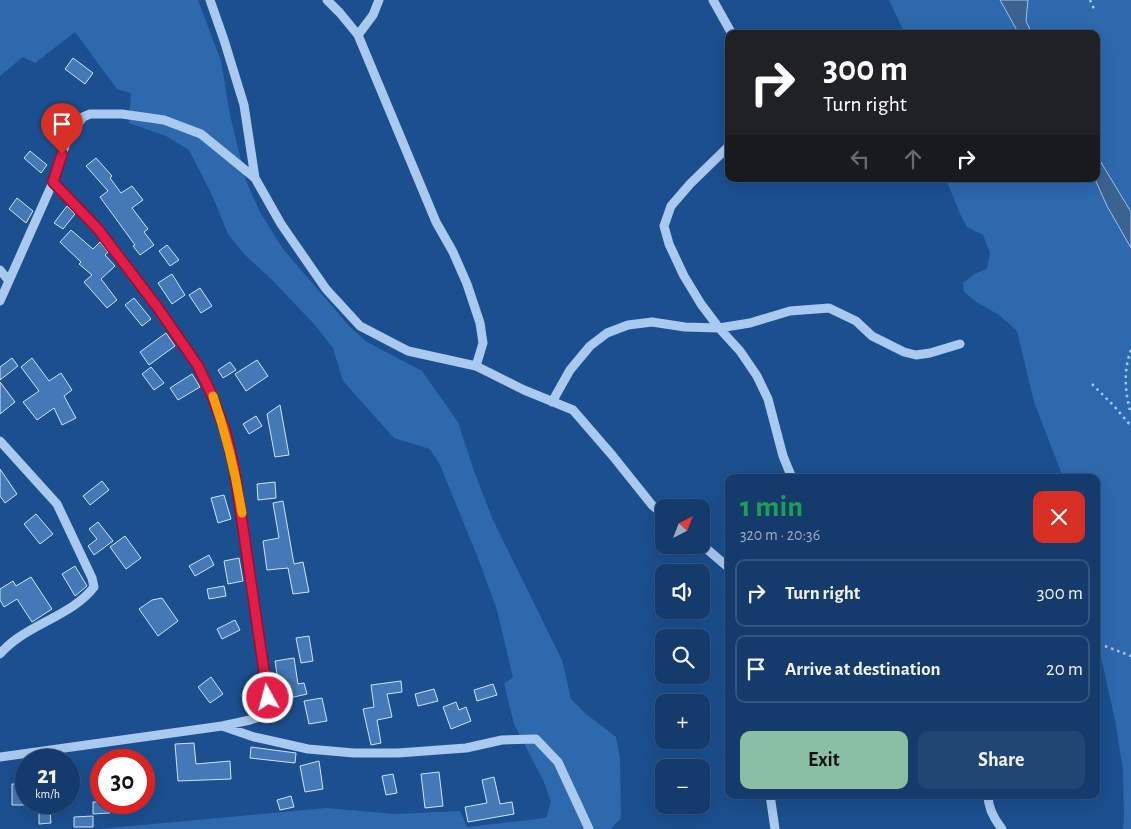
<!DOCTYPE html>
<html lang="en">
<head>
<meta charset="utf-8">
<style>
	body { margin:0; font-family:"Alegreya Sans",sans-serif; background:#214673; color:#f1f3f6; height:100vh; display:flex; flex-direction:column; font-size:19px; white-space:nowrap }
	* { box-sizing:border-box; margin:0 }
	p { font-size:16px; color:#9dadc1 }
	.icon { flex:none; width:28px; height:28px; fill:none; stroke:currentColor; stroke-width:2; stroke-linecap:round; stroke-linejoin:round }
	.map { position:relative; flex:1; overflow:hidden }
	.panel { position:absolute; left:725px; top:474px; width:375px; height:325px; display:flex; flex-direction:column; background:#143b6b; border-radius:10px; box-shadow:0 5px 20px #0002,0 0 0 1px #33557e }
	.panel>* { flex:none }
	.top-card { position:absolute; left:725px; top:30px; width:375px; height:152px; border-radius:10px; box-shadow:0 5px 20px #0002,0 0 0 1px #33557e; background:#202124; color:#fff; overflow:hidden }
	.needle { width:32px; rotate:42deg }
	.buttons { position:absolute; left:655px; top:499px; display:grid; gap:10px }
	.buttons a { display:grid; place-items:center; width:55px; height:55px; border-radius:10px; background:#143b6b; box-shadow:0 5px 20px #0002,0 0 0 1px #33557e; font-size:25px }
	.speed { position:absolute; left:15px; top:749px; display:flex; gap:10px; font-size:25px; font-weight:700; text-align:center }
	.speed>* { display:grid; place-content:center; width:65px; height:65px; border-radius:50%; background:#143b6b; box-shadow:0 5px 20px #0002,0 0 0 1px #33557e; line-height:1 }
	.speed small { font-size:12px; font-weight:400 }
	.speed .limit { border:8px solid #d22; background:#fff; color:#111 }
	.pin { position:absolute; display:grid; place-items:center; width:42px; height:42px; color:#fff; margin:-51px -21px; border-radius:50% 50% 50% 0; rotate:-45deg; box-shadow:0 0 5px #0007 }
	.pin .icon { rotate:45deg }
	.me { position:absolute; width:55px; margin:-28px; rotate:353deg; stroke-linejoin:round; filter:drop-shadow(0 0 4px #0008) }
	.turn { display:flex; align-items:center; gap:18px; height:105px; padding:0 15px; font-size:22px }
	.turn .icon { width:65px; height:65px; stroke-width:2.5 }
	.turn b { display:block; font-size:35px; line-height:42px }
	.lanes { display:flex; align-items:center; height:48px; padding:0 15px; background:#0003; justify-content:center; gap:25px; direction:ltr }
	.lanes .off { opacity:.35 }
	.round { display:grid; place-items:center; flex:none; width:52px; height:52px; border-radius:10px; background:#214673 }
	.overview { display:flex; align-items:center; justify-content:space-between; height:85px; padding:0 15px }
	h1 { font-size:30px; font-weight:700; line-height:38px; color:#1e9e55 }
	.cta { display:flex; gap:10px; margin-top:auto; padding:10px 15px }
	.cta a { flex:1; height:58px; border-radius:10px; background:#8abfa5; color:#111; font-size:20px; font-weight:700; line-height:58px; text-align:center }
	.cta a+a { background:#214673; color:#f1f3f6 }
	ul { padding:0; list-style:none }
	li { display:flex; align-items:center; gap:15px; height:68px; margin:0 10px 8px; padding:0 5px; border:2px solid #33557e; border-radius:10px }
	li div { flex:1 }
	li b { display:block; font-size:19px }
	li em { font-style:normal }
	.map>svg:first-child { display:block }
	.green { fill:#2e69ad }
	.water { fill:#3c6290; stroke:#9cc4f0 }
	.building { fill:#4478b7; stroke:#cfe3fa }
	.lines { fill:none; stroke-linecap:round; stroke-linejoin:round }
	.path { stroke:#a9c9ee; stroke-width:2.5; stroke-dasharray:2.5 4; stroke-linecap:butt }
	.minor { stroke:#a9c9ee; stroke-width:9 }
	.route-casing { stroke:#92132f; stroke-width:12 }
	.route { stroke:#e11d48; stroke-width:9 }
	.slow { stroke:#f59e0b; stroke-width:9 }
</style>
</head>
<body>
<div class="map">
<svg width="1131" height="829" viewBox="0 0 1131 829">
	<rect width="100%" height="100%" fill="#1b4f8f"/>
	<path class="green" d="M0,0H198L221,61L230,115L246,181L260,212L283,249L350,327L367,342L422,371L458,422L474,471L493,520L562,660L571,699L586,714L616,737L620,758L621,818L611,829H99L326,808L395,814L460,811L467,827L546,818L551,802L544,782L514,724L504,683L513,678L497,610L480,563L440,465L430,449L394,438L343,381L333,348L314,324L272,280L244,254L228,234L212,195L189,150L166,136L129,123L131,93L117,89L75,32L35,63L23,57L0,76Z
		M889,0H1000L1019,34H905Z
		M1028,0H1131V212L1096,154V34H1032L1026,21Z
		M946,179H1095L1107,206L1131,248V829H1123L1124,819L1123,770L1115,720L1096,635V478L1063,477L1034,402L1017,331L999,315L978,303L964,292L963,283L974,274L987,269L990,253L983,235L967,227L961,216Z"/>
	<path class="water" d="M1000,0H1028L1026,21L1032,34H1019Z
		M1096,154L1131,212V248L1107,206L1095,179H1096Z"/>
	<path class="building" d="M73,58L93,73L85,84L65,69Z
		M30,151L47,165L41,173L24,158Z
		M96,158L112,176L110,178L121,193L132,186L143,200L132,208L148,229L144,232L154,245L140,255L133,246L135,245L100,197L108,191L86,166Z
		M17,198L33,211L26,223L9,209Z
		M67,206L75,214L63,229L54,223Z
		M71,230L93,249L100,242L108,252L105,255L115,266L101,279L117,300L107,308L84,282L92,275L79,264L81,262L60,242Z
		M167,245L179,260L170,266L159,251Z
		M172,274L185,295L172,304L158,283Z
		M200,288L212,306L201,313L189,295Z
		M134,298L151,319L142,326L125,305Z
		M166,333L175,346L149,365L140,352Z
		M12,358L18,366L0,380V367Z
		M32,358L49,381L61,373L72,390L64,396L76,418L62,425L54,408L37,420L23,402L39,391L21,367Z
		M257,360L268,376L246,391L235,374Z
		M230,362L236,370L223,378L218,370Z
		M151,367L164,383L154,390L142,374Z
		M192,374L200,387L178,400L170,388Z
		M0,382L15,402L0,414Z
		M280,405L289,455L275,457L267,414Z
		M256,416L262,426L249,434L243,424Z
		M0,469L17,494L5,503L0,496Z
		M102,481L109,490L90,505L83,496Z
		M275,482L276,498L258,500L257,484Z
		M224,495L231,519L218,523L211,498Z
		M283,501L294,564L303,562L309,592L293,594L288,568L267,570L263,541L279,538L273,503Z
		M36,514L53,534L40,544L24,524Z
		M98,522L113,541L94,555L88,546L97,539L89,529Z
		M125,536L141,558L126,569L110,547Z
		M209,555L214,565L195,576L189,566Z
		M239,558L243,581L228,584L224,561Z
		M75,566L87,586L75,596L62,574Z
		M31,577L52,609L32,622L17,599L4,607L0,600V589L13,581L16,586Z
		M224,586L226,596L209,599L207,589Z
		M162,598L178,621L158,636L139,609L152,600Z
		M235,620L240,630L222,639L217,629Z
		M309,636L313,661L301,663L296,638Z
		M294,658L298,684L304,683L307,694L281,700L275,661Z
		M211,677L223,694L210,703L198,687Z
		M401,681L402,692L387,694L392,717L377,720L381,743L371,745L363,709L374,707L371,685Z
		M493,684L497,695L477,701L474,690Z
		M434,689L438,701L418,706L415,694Z
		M322,698L327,721L309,724L304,701Z
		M456,702L459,710L466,707L471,721L451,729L443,707Z
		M194,743L196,764L230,761L231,779L178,781L175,744Z
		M251,747L296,753L295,763L250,758Z
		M319,761L323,789L305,792L300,766Z
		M439,772L443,806L425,808L421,774Z
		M393,774L397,793L386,795L382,776Z
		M494,777L500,804L512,802L514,814L468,822L465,807L487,803L482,780Z
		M12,784H26V805H12Z
		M291,796L294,807L280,810L277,800Z
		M93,802H110V813L93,814Z
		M50,810L51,823L39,824V811Z
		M93,816V827H74V817Z"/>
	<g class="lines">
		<path class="path" d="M1090,0L1094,9
			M1131,350C1123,371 1125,393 1131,414
			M1092,384L1114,406L1131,426
			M1105,646L1131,656"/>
		<path class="minor" d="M210,0L224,40L244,105L255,178L281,224L326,289L360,326L408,351L476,366L524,390L573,410L612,455L652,505L664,515
			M327,0L340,13L358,35L436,222L453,252L467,284L480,323L483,343L476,366
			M713,0L732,34
			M358,35L373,15L379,0
			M729,146L690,184L671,206L664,226L669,244L684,276L701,304L719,328L740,351L757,376L768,399L783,456L792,478
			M0,270L9,281
			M0,301L53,182
			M552,402L570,370L590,346L607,333L628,325L652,322L685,327L719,328L750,323L790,311L829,308L856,321L872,336L904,352L916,355L930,353L960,344
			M0,441L57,504L92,578L94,587C71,617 24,625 0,654
			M701,544L729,568
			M222,726L254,737L308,749L354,753H398L466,748L502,740L536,739L558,762L589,829
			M0,757L222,726L250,720L259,717L267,707V688L235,467L225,430L211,393L198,366L158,308L98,229L53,182L67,140L83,117L90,114H122L164,120L201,134L255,178
			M770,795L775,829
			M988,795C988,808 994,819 1002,829"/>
	</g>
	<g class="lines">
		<defs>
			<path id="route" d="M62,154L53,182L98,229L158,308L198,366L211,393L225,430L234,467L268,698"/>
		</defs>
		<use href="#route" class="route-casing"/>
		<use href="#route" class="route"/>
		<path class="slow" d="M213,396C227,437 235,470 242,513"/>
	</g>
</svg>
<div class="buttons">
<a><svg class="needle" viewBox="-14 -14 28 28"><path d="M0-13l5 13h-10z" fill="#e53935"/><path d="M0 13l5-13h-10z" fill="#9dadc1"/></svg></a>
<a><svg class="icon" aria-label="sound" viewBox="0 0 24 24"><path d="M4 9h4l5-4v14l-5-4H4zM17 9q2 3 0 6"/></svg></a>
<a><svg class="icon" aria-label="search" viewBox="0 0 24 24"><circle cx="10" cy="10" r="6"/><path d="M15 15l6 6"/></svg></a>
<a>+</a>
<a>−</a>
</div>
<div class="speed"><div>21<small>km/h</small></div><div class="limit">30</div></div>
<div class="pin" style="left:62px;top:154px;background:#d93025"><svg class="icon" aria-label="arrive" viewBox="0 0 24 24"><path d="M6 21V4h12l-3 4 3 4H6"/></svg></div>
<svg class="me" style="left:268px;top:698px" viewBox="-20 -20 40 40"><circle r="17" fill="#e11d48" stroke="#fff" stroke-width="3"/><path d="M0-11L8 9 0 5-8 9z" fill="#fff"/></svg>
<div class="top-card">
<div class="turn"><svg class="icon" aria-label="right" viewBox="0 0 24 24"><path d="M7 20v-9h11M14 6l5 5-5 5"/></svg><div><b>300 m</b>Turn right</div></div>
<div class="lanes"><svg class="icon off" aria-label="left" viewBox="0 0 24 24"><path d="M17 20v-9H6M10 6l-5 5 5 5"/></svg><svg class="icon off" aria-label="ahead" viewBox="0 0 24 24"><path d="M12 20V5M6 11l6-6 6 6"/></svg><svg class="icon" aria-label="right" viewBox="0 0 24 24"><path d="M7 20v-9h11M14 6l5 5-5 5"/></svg></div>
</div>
<section class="panel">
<div class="overview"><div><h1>1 min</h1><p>320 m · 20:36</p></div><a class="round" style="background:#d93025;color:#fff"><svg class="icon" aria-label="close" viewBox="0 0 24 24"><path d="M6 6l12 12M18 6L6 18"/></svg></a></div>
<ul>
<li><svg class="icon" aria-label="right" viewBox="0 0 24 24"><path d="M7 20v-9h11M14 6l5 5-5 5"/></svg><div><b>Turn right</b></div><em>300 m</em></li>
<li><svg class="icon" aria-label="arrive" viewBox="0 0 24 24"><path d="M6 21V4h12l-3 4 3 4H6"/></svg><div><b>Arrive at destination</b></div><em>20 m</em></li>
</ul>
<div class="cta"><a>Exit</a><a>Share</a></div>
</section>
</div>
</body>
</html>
